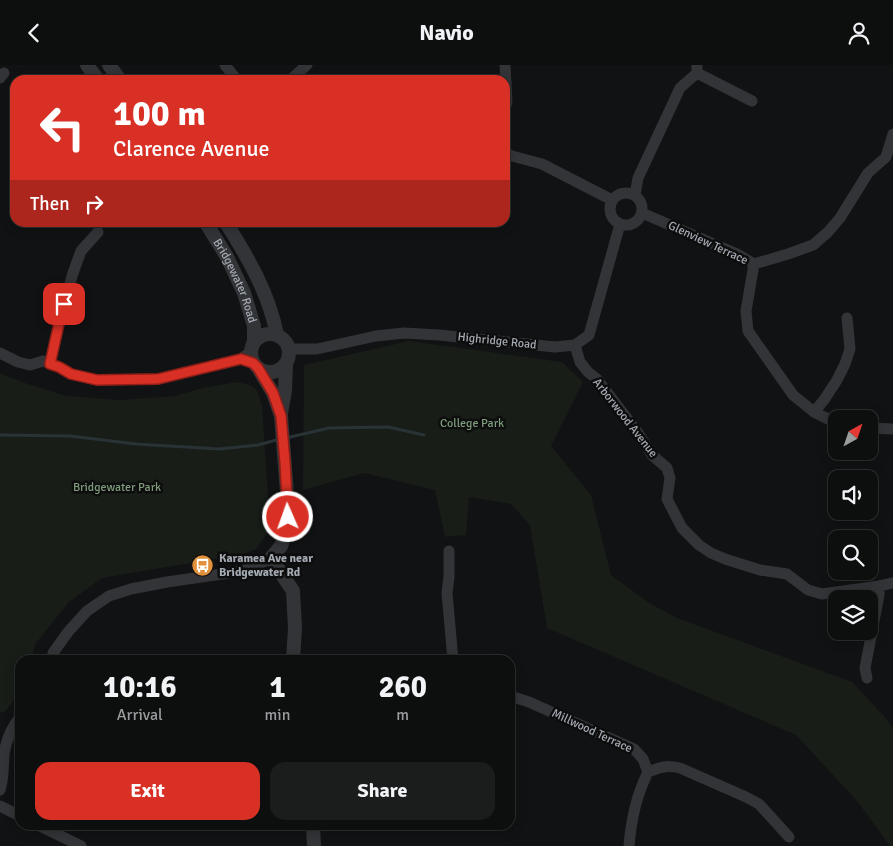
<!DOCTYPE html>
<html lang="en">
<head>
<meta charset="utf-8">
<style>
	body { margin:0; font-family:Signika,sans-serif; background:#1b1c1c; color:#f1f3f6; height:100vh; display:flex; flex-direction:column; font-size:19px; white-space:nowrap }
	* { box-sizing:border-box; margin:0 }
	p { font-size:16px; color:#9a9c9e }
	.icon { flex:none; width:28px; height:28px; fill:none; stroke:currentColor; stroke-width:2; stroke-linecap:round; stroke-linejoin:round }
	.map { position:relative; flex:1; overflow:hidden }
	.details { position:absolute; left:15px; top:590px; width:500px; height:175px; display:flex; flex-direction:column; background:#0d0e0e; border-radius:15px; box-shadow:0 2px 12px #0003,0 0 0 1px #2d2e2e }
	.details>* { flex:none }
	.banner { position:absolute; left:10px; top:10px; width:500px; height:152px; border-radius:15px; box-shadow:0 2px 12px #0003,0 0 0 1px #2d2e2e; background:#d93025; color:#fff; overflow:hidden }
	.needle { width:32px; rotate:40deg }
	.tools { position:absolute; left:828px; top:345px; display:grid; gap:10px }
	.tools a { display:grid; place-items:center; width:50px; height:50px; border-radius:10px; background:#0d0e0e; box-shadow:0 2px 12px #0003,0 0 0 1px #2d2e2e; font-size:25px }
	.pin { position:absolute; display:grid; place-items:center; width:42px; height:42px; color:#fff; margin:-21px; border-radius:10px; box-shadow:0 2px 8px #0006 }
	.me { position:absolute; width:55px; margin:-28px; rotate:358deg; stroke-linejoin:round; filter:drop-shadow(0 0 4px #0008) }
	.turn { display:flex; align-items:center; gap:18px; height:105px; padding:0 20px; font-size:22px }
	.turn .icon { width:65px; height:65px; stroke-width:2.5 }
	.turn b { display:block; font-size:35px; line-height:42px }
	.then { display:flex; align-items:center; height:48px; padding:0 20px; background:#0003; gap:10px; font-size:19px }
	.eta { display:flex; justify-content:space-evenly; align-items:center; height:85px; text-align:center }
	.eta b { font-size:30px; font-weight:700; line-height:35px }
	.button { display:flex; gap:10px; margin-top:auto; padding:10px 20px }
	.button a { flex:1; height:58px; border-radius:15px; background:#d93025; color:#fff; font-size:20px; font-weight:700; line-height:58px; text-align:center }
	.button a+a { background:#1b1c1c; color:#f1f3f6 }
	header { display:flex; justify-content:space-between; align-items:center; height:65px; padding:0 20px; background:#0d0e0e; font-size:22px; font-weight:700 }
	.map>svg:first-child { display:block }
	.green { fill:#181d18 }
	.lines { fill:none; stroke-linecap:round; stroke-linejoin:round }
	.stream { stroke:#293235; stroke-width:3 }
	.minor { stroke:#333437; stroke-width:11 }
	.tertiary { stroke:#333437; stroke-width:14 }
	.route-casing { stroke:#8d1f18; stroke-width:12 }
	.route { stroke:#d93025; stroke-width:9 }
	.labels { text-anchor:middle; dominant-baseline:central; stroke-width:5; stroke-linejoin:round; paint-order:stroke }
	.street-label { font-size:12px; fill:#a4aab2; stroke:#0d0d0e }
	.park-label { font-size:12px; fill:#7f9c7c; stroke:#0d0d0e }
	.poi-label { font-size:12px; font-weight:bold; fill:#a4aab2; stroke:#0d0d0e; text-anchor:start }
</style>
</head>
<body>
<header><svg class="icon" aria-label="back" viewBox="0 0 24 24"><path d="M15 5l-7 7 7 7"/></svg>Navio<svg class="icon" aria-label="person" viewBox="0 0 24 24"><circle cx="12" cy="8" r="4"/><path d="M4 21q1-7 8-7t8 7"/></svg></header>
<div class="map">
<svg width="893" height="781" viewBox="0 0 893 781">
	<rect width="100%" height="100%" fill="#111213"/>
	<path class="green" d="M409,276L562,297L583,317L551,381L591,430L611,510L651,539L677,553L852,617L883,650L893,663V781H890L857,736L796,670L547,563L530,460L511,439L469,432L466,470L445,472L435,425L364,408L303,425L304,300Z
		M0,308L22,317L66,331L119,335L175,331L202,323L237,317L250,320L257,325L262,341L269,446L268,467L256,484L244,489L102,513L69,537L36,578L31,595H20V626L6,646L0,648Z"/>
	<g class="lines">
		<path class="stream" d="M0,370L70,371L136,379L219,384L258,380L280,374
			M286,373L329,363L388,362L424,370"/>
		<path class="minor" d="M225,0L237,15
			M505,0L507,37L505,44
			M697,8L752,36
			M0,13L4,8
			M290,15L307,0
			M505,87L512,91L542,99L612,135
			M610 144a16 16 0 1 1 32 0a16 16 0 1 1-32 0Z
			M635,130L638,113L680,23L697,8V0
			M642,148L737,189L754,199L788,189L813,180L828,167L840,153L868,108L886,92L893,69
			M754,199L746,246L748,266L793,330L814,347L836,358
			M575,280L580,297L588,307L597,314L636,365L652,390L667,403L670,413L667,434L682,463L699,480L711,488L725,494L760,505L787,509L808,525L822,529L879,521L893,518
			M289,284H317L376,271L404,268L439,270L555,282L575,280L589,270L620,159
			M0,288L18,297L30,300L43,296L59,302L71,309L97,315L158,314L241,294L250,287
			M241,294L253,298
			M50,299L60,254L73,208L81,186L98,167
			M814,347L824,335L837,315L845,299L850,284L847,253
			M869,363L893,364
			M449,486V512L447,528L453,595
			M52,595L53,588L68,567L87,546L109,531L131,524L167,517L229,508L252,503L271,493
			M867,613L865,603L879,530V521
			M510,631L529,637L634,684L643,694L648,707C636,731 631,755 629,781
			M648,707C660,702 667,700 680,703L746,732L759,739L789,772
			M0,725C4,713 3,702 4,689C6,676 12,662 20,652
			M0,741L20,751
			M38,760L81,781"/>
		<g class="tertiary">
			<path d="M87,0L98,15"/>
			<path d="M109,0L120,15"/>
			<path id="s1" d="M206,158L227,192L244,228L254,261V276"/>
			<path d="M226,158C248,192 269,229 277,270"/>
			<circle cx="270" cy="288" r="19"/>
			<path d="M258,303L273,328L281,351L288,441V462L281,481L271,493L293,526L295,563L293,595"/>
			<path d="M281,348L285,326L286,299"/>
			<path d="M313,760L314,781"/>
		</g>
	</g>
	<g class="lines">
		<defs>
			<path id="route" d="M64,239L60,254L50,299L59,302L71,309L97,315L158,314L241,294L253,298L258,303L273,328L281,351L285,397L288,452"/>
		</defs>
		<use href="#route" class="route-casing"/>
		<use href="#route" class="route"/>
	</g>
	<defs>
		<symbol id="bus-disc" viewBox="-11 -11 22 22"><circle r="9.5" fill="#e1913b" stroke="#0d0d0e"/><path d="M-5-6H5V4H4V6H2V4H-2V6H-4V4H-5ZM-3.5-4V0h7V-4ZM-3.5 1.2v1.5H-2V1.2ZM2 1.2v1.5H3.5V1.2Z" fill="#fff"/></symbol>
	</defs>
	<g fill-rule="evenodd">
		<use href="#bus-disc" x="190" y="488" width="25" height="25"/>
	</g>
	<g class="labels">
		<g class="street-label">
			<text transform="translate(708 178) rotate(25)">Glenview Terrace</text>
			<text stroke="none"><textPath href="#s1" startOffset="65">Bridgewater Road</textPath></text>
			<text transform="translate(497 276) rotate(6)">Highridge Road</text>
			<text transform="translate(625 353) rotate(52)">Arborwood Avenue</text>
			<text transform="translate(592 666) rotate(25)">Millwood Terrace</text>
		</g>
		<g class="park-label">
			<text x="472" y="358">College Park</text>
			<text x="117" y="422">Bridgewater Park</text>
		</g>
		<g class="poi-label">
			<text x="219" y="493">Karamea Ave near<tspan x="219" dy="14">Bridgewater Rd</tspan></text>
		</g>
	</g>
</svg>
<div class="tools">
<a><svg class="needle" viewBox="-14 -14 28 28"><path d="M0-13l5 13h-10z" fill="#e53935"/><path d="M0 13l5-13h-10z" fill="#9a9c9e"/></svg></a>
<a><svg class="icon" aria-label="sound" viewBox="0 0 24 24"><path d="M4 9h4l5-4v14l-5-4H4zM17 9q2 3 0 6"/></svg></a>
<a><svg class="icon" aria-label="search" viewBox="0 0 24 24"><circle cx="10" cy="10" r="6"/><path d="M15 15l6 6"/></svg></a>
<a><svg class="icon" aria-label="layers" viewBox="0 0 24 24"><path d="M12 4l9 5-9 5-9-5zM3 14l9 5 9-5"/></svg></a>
</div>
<div class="pin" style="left:64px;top:239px;background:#d93025"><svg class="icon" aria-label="arrive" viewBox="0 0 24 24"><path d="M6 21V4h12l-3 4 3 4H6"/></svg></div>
<svg class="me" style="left:288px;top:452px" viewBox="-20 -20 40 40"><circle r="17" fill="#d93025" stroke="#fff" stroke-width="3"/><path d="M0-11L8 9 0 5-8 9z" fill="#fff"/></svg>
<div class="banner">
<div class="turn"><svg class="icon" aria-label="left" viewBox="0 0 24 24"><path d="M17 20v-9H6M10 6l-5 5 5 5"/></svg><div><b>100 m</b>Clarence Avenue</div></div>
<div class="then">Then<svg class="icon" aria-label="right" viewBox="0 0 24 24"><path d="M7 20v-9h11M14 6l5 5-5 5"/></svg></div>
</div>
<section class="details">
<div class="eta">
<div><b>10:16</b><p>Arrival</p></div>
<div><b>1</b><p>min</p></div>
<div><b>260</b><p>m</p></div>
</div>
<div class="button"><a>Exit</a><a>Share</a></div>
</section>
</div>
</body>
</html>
